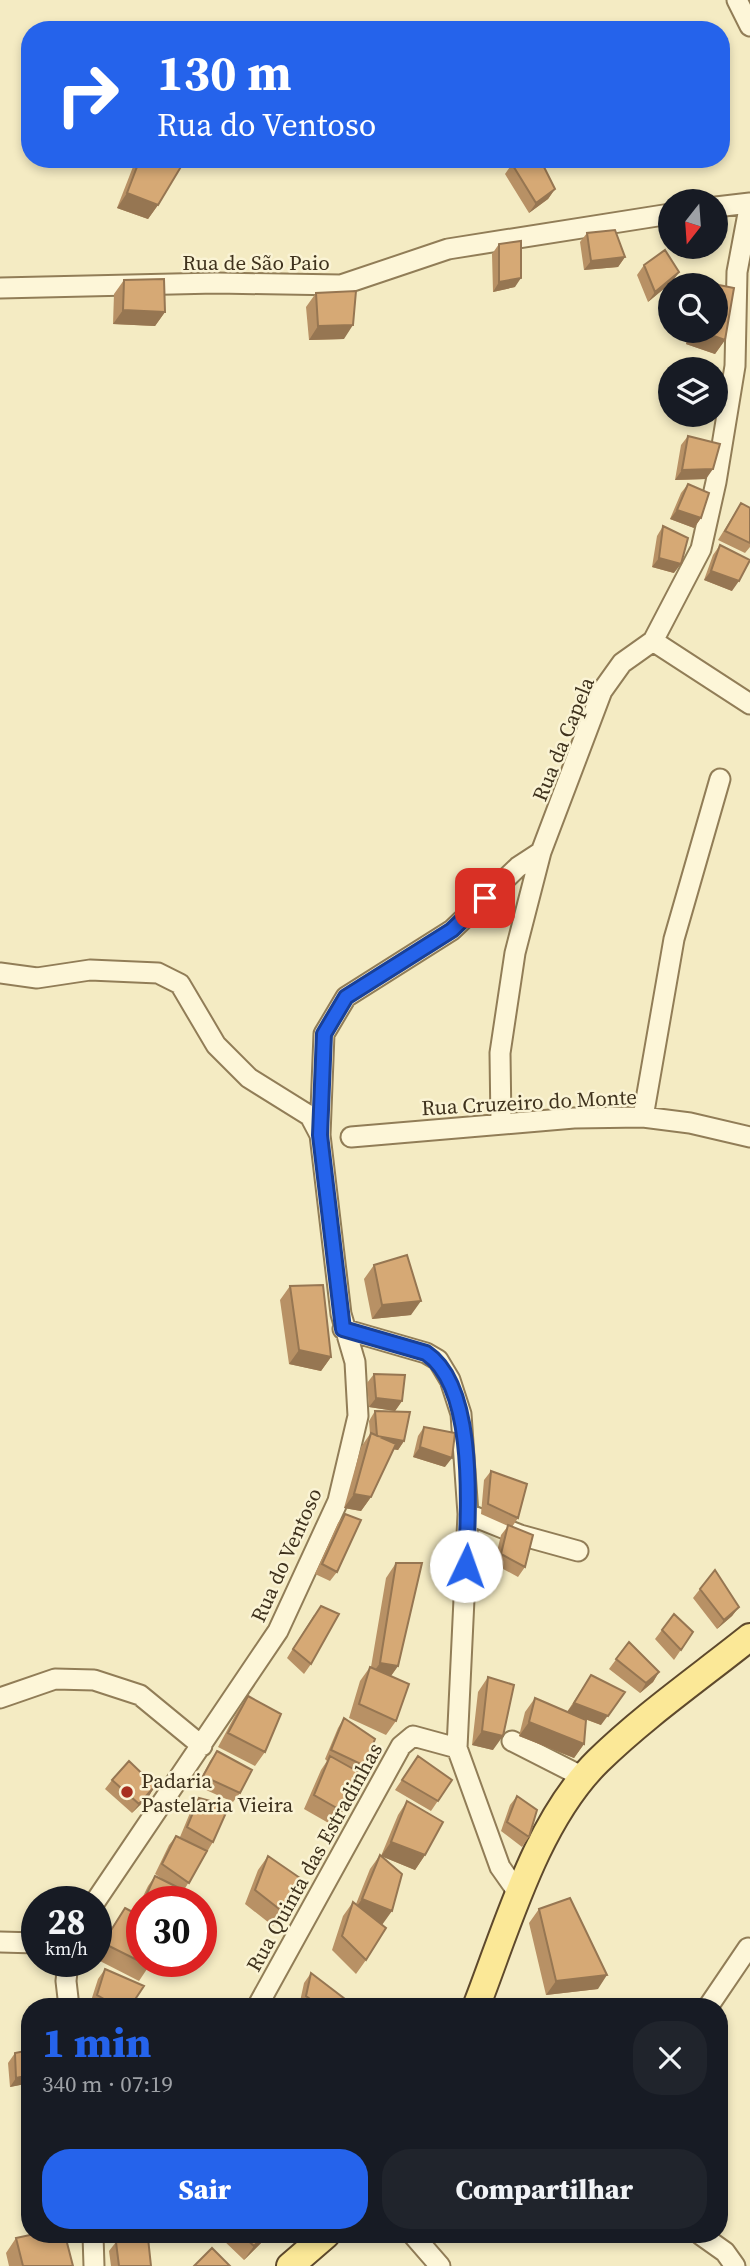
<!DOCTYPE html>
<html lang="pt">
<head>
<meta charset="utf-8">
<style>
	body { margin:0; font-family:"Source Serif 4",serif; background:#20242c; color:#f1f3f6; height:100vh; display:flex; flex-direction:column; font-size:26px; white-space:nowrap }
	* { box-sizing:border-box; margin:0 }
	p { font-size:23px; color:#9ea1a6 }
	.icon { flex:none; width:38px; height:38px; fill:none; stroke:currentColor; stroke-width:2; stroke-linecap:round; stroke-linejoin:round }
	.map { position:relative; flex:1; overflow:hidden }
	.sheet { position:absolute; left:21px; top:1998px; width:707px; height:245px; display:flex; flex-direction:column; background:#171b24; border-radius:28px; box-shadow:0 4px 10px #0003 }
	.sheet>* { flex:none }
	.guide { position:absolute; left:21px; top:21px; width:709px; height:147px; border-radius:28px; box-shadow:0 4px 10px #0003; background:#2563eb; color:#fff; overflow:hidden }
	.needle { width:46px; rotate:197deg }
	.tools { position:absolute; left:658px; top:189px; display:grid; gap:14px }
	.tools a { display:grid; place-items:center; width:70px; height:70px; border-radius:50%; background:#171b24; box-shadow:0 4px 10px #0003; font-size:35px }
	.speed { position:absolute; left:21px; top:1886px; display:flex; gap:14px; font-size:35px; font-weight:700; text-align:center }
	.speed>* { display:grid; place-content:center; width:91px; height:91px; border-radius:50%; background:#171b24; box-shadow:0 4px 10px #0003; line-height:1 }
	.speed small { font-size:18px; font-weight:400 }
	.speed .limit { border:10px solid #d22; background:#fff; color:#111 }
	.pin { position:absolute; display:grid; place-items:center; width:60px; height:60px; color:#fff; margin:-30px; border-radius:14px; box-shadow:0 4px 10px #0006 }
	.me { position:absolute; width:77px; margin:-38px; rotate:3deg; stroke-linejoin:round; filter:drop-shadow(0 0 5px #0008) }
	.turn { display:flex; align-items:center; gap:24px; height:147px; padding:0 21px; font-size:32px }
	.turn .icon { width:91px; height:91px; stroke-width:2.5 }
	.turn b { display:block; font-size:49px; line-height:60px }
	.round { display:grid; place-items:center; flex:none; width:74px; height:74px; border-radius:28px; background:#20242c }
	.head { display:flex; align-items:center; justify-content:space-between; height:119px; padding:0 21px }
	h1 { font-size:42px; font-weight:800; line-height:52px; color:#2563eb }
	.primary-button { display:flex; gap:14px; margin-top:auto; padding:14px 21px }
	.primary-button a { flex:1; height:80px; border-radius:28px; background:#2563eb; color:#fff; font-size:28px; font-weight:800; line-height:80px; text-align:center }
	.primary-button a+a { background:#20242c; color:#f1f3f6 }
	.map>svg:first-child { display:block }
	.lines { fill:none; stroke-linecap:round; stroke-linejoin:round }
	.minor-casing { stroke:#917d57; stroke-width:23 }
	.major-casing { stroke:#5e492c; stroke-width:30 }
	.minor { stroke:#fdf6d8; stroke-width:19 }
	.major { stroke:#fbe897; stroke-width:26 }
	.wall { fill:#b89165 }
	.shaded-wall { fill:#967652 }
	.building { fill:#d6a975; stroke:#967652; stroke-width:2 }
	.route-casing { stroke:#184099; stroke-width:18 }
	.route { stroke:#2563eb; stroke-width:12 }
	.poi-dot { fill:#a82f1f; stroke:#faf3d4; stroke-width:2.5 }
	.labels { text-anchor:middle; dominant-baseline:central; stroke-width:5; stroke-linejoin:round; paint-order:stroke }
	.street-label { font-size:21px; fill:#3f321d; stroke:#faf3d4 }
	.poi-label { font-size:21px; fill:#3f321d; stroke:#faf3d4; text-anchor:start }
</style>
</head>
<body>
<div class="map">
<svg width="750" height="2266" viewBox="0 0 750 2266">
	<rect width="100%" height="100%" fill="#f4ebc3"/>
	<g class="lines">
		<defs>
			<path id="minor" d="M737,0L750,26
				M716,207L750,203
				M0,288L216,283L341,285L448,249L670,214
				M653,641L750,704
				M0,973L37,978L90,970L158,973L180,984L216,1045L249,1078L310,1116L320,1135
				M643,1117L674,939L720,779
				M501,1124L500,1053L515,953L541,852
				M351,1137L574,1118L643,1117L690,1123L750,1137
				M343,1329L426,1353L438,1360L450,1380L461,1414L468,1514L457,1748L500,1867L519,1894
				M468,1514L520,1535L578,1551
				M0,1698L55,1679L94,1680L140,1695L202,1746
				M512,1741L585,1778
				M95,1902L278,1631L338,1501L358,1416L355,1362L341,1314L320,1135L324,1034L346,997L452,930L518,867L541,852L602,691L622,663L653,641L701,549L716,482L735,366L737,272L750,203
				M0,1942L37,1943
				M68,1962L66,1981L69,2007
				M257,2007L401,1746L413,1736L457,1748
				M708,2007L748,1948
				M93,2235L94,2266
				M413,2235L440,2266
				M701,2235L725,2252L735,2266"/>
			<path id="major" d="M476,2007C507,1928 536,1822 598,1761C644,1716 700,1677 750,1637
				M290,2266L326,2235"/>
		</defs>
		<use href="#minor" class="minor-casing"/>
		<use href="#major" class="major-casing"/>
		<use href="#minor" class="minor"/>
		<use href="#major" class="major"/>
	</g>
	<path class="wall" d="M136,159H184L158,205L148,219L117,208Z
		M512,164L555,189L548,199L529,213L505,174Z
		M587,233L625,257L618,267L584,270L580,242Z
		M499,244L515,287L493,292L492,254Z
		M644,265L679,272L672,282L648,302L637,275Z
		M124,280L165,312L155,326L113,324L114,294Z
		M704,282L734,288L725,340L715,354L686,344L688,331H716V285H701Z
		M316,293L344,339L309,340L306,307Z
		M688,436L706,479L675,480L681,445Z
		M688,484L701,518L694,528L670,519L681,493Z
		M741,503L750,508V547L745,553L718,540Z
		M663,526L674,573L652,567L657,536Z
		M720,545L732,591L704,580L713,555Z
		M374,1265L411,1315L372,1319L364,1279Z
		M290,1286L331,1357L321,1371L289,1364L280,1300Z
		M374,1374L402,1401L395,1411L369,1407L367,1383Z
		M375,1411L404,1441L398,1450L393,1449L371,1497L361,1511L344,1508L361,1447L370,1434L369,1421Z
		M424,1427L445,1467L413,1457L418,1436Z
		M491,1471L518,1518L512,1527L525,1567L518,1577L494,1564L501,1535L508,1526L481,1514L484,1480Z
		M345,1514L337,1572L330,1581L315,1574L338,1523Z
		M396,1563L398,1666L391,1676L396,1721L386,1735L349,1718L360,1681L370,1667H371L386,1578Z
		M700,1589L739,1607L732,1616L717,1629L693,1598Z
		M674,1614L693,1632L674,1660L655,1639Z
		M314,1615L311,1664L304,1674L287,1658Z
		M629,1642L659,1672L653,1682L640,1693L609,1669Z
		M591,1675L601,1725L579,1717L584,1744L574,1758L519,1736L525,1712L535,1698L567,1712Z
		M488,1677L493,1750L472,1745L478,1692Z
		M248,1696L265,1752L255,1766L218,1747L238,1710Z
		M344,1718L365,1766L360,1773L342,1811L332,1825L304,1809L321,1770L327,1761L325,1759L338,1728Z
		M217,1751L240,1793L233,1802L197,1786L210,1761Z
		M418,1756L452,1780L431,1811L395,1790Z
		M112,1780L155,1786L149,1796L132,1813L105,1789Z
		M517,1796L529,1837L522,1847L501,1831L510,1805Z
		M199,1798L213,1842L184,1890L181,1902H142V1962L149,1966L139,1981L96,1959V1952L125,1908L135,1913L148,1886L155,1876L168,1883L155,1874L169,1845L176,1836L196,1846L180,1837L192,1808Z
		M407,1801L425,1855L415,1870L381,1856L382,1925L366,1960L356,1974L332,1950L343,1916L353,1902L356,1904L370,1869L380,1855L381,1856L398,1815Z
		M268,1856L283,1912L273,1926L245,1904L258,1870Z
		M539,1909L598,1989L546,1995L529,1923Z
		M105,1969L130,2007H95L90,2004L98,1979Z
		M311,1973L340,2007H301L299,2006L304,1983Z
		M15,2053L30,2083L10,2087L8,2063Z
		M223,2235H269L244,2260L221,2238Z
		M16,2238L73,2266H9L6,2253Z
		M116,2242L151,2266H111L109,2251Z"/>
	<path class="shaded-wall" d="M555,189L548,199L529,213L536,203Z
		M127,193L158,205L148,219L117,208Z
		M625,257L618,267L584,270L591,261Z
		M679,272L672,282L648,302L655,292Z
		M521,278L515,287L493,292L499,282Z
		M123,310L165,312L155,326L113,324Z
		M353,325L344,339L309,340L318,326Z
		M695,331H700L725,340L715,354L686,344Z
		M713,469L706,479L675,480L682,470Z
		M677,510L701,518L694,528L670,519Z
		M659,558L681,564L674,573L652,567Z
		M711,571L739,581L732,591L704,580Z
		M421,1301L411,1315L372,1319L382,1305Z
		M299,1350L331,1357L321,1371L289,1364Z
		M376,1398L402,1401L395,1411L369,1407Z
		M377,1436L404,1441L398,1450L371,1446Z
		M420,1447L452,1458L445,1467L413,1457Z
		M354,1494L371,1497L361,1511L344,1508Z
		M739,1607L732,1616L717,1629L724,1620Z
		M380,1663L398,1666L388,1680L370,1677Z
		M659,1672L653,1682L640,1693L646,1683Z
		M618,1702L601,1725L567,1712L574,1703Z
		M529,1722L584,1744L574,1758L519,1736Z
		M482,1731L503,1736L493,1750L472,1745Z
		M155,1786L149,1796L132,1813L139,1804Z
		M391,1842L425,1855L415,1870L381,1856Z
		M362,1899L392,1911L382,1925L352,1913Z
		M607,1975L598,1989L546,1995L556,1981Z
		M30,2075V2083L10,2087L16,2078Z
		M265,2235H269L244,2260L254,2246Z"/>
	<path class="building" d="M140,159L185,160L158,205L127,193Z
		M520,159H540L555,189L536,203L512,164Z
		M615,230L625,257L591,261L587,233Z
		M521,241V278L499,282V244Z
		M665,250L679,272L655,292L644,265Z
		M164,279L165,312L123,310L124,280Z
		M704,282L734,288L725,340L700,331H716V285H703Z
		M356,291L353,325L318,326L316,293Z
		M688,436L720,444L713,469L682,470Z
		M688,484L709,493L701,518L677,510Z
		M741,503L750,508V543L725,531Z
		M663,526L688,538L681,564L659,558Z
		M720,545L750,560L739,581L711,571Z
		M407,1255L421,1301L382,1305L374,1265Z
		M323,1285L331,1357L299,1350L290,1286Z
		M374,1374L405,1375L402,1401L376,1398Z
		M375,1411L410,1412L404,1441L377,1436Z
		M424,1427L455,1433L452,1458L420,1447Z
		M371,1433L396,1444L371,1497L354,1494Z
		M491,1471L527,1484L518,1518L488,1504Z
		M345,1514L361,1520L337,1572L322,1564Z
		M508,1525L533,1535L525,1567L501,1554Z
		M396,1563H422L398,1666L380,1663Z
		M715,1570L739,1607L724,1620L700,1589Z
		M321,1606L339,1614L311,1664L293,1649Z
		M674,1614L693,1632L681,1650L662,1630Z
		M629,1642L659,1672L646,1683L616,1659Z
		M370,1667L409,1684L396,1721L359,1704Z
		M591,1675L625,1692L608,1716L574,1703Z
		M488,1677L514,1685L503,1736L482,1731Z
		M248,1696L281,1714L265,1752L228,1733Z
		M535,1698L586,1720L584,1744L529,1722Z
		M344,1718L375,1739L365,1766L331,1750Z
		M217,1751L252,1770L240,1793L203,1776Z
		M330,1756L364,1775L342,1811L314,1795Z
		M418,1756L452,1780L438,1801L402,1780Z
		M129,1761L155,1786L139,1804L112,1780Z
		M517,1796L537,1810L529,1837L507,1822Z
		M199,1798L229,1806L213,1842L187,1827Z
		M407,1801L443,1822L425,1855L391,1842Z
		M176,1836L207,1851L189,1883L162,1864Z
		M380,1855L402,1874L392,1911L362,1899Z
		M268,1856L300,1878L283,1912L255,1890Z
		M155,1876L187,1892L181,1902H143Z
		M570,1898L607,1975L556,1981L539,1909Z
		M353,1902L386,1928L366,1960L342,1936Z
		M125,1908L142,1917V1962H151L149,1966L103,1943Z
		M105,1969L144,1986L130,2007H118L97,1995Z
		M311,1973L345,1999L340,2007H321L306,1996Z
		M30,2050V2075L16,2078L15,2053Z
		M30,2235H65L73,2266H23L16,2238Z
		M242,2235H265L254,2246Z
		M148,2238L151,2266H119L116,2242Z
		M212,2248L230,2266H194Z"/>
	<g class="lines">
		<defs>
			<path id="route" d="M466,1566C468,1510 477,1387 426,1353L343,1329L320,1135L324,1034L346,997L452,930L485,898"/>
		</defs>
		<use href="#route" class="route-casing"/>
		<use href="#route" class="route"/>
	</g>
	<circle class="poi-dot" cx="127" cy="1792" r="7"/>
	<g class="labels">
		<g class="street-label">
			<text x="256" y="262">Rua de São Paio</text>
			<text transform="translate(563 739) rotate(-68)">Rua da Capela</text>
			<text transform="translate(529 1102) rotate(-3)">Rua Cruzeiro do Monte</text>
			<text transform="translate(286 1555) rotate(-66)">Rua do Ventoso</text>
			<text transform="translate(314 1857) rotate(-61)">Rua Quinta das Estradinhas</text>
		</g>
		<g class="poi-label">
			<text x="141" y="1780">Padaria<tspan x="141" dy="24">Pastelaria Vieira</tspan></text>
		</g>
	</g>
</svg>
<div class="tools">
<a><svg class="needle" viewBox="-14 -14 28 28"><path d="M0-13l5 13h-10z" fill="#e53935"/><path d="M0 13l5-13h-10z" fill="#9ea1a6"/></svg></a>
<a><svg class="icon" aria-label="search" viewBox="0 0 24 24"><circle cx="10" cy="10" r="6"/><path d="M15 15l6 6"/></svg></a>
<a><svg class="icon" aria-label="layers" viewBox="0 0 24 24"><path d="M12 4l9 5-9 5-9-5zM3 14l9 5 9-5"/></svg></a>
</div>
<div class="speed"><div>28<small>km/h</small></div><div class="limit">30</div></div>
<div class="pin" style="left:485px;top:898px;background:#d93025"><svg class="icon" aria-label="arrive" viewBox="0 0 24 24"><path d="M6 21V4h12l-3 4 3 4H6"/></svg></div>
<svg class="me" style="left:466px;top:1566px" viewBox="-20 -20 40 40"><circle r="19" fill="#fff"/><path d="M0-13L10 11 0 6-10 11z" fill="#2563eb"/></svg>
<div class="guide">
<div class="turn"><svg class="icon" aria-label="right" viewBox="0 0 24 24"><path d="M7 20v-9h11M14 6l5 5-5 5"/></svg><div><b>130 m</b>Rua do Ventoso</div></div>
</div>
<section class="sheet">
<div class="head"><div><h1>1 min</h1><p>340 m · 07:19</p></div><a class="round"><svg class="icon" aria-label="close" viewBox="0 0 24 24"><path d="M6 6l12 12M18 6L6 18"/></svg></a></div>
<div class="primary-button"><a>Sair</a><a>Compartilhar</a></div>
</section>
</div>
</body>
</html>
